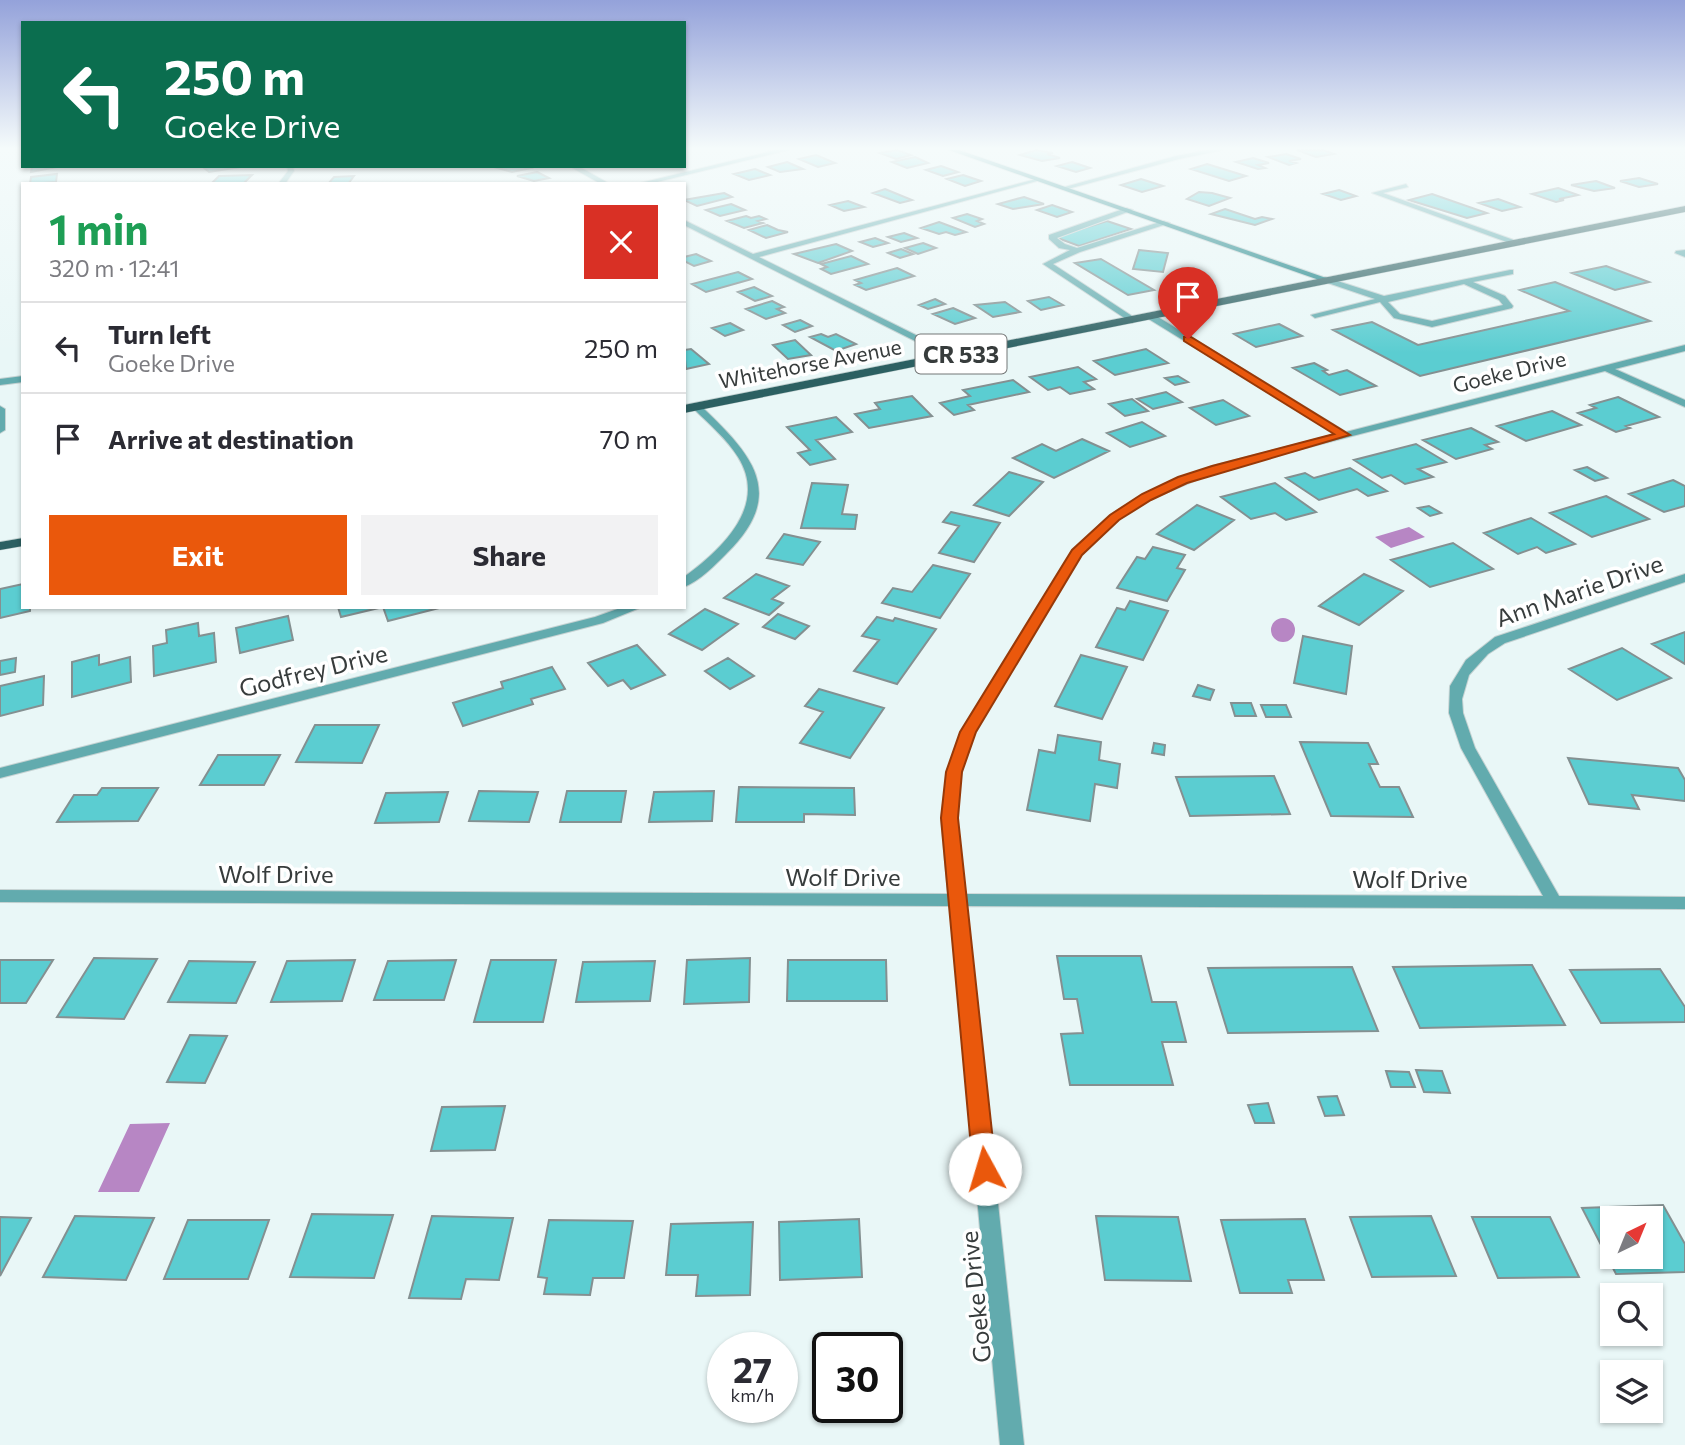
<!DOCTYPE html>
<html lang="en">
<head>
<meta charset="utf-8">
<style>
	body { margin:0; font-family:Commissioner,sans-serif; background:#f2f2f3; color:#2b2b33; height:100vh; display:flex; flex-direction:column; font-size:26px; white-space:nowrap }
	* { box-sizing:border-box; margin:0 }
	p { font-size:23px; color:#7c7c81 }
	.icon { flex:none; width:38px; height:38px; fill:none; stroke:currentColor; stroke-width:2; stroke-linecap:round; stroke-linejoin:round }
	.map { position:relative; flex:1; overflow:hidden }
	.sheet { position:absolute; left:21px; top:182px; width:665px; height:427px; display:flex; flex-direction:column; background:#fff; border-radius:0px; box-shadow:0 2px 5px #0004 }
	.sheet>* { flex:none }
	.guide { position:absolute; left:21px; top:21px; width:665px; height:147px; border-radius:0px; box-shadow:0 2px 5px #0004; background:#0b6e4f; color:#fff; overflow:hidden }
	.needle { width:46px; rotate:43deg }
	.controls { position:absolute; left:1600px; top:1206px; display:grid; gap:14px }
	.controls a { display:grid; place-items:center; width:63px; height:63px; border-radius:0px; background:#fff; box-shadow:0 2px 5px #0004; font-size:35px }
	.speed { position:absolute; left:707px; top:1332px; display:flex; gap:14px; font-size:35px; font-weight:700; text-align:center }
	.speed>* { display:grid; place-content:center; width:91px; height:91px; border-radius:50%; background:#fff; box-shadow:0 2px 5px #0004; line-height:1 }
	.speed small { font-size:18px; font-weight:400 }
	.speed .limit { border:4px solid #111; border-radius:10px; background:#fff; color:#111 }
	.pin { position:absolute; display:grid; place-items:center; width:60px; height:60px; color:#fff; margin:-72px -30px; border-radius:50% 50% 50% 0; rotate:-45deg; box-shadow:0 0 7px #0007 }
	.pin .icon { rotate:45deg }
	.me { position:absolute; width:77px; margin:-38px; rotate:354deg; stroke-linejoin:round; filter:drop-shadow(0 0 5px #0008) }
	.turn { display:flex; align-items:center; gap:24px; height:147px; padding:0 28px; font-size:32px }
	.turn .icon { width:91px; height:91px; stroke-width:2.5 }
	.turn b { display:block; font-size:49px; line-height:60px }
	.round { display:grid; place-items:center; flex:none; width:74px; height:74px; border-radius:0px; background:#f2f2f3 }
	.head { display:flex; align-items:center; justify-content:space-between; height:119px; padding:0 28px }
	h1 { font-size:42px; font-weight:700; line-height:52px; color:#1e9e55 }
	.cta { display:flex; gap:14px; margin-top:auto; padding:14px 28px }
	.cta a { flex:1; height:80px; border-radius:0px; background:#ea580c; color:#fff; font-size:28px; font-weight:700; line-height:80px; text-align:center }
	.cta a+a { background:#f2f2f3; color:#2b2b33 }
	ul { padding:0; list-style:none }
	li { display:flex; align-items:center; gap:21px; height:91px; padding:0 28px; border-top:2px solid #e1e1e2 }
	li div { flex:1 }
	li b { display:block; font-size:26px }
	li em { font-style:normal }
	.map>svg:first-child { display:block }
	.water { fill:#b786c4 }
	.building { fill:#5bcdd1; stroke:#849091; stroke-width:2; fill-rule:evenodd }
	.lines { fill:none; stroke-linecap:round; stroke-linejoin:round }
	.service-casing { stroke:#c5d2d2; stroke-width:2 }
	.minor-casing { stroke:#c5d2d2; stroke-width:2 }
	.secondary-casing { stroke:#c5d2d2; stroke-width:2 }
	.primary-casing { stroke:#c5d2d2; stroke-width:1 }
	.service { fill:#62abae; fill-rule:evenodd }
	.minor { fill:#62abae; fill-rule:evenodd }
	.secondary { fill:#1a8387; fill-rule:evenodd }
	.primary { fill:#2c6062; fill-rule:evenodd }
	.route { fill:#ea580c; stroke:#983908; stroke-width:2 }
	.labels { text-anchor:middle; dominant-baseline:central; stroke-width:7; stroke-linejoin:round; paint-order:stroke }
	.far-street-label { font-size:21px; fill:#373c3c; stroke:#fff }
	.shield { fill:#fff; stroke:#737676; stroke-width:2 }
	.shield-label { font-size:23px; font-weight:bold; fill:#373c3c }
	.street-label { font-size:24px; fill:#373c3c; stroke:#fff }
</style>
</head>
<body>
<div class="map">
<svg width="1685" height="1445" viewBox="0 0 1685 1445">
	<rect width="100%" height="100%" fill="#e9f7f7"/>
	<path class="water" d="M1409,527L1425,537L1391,548L1375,537Z
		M1271 630a12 12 0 1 1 24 0a12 12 0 1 1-24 0Z
		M170,1123L139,1192H98L130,1124Z"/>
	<path class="building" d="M897,150L911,155L896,159L880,153Z
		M1036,150L1053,153L1047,154L1060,158L1042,161L1020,155Z
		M1297,150H1323L1334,154L1316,157Z
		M1286,154L1301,159L1289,161L1296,163L1289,165L1268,157Z
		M816,155L835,163L818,167L799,159Z
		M915,157L928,163L907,168L892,162Z
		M1253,158L1269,163L1258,165L1265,168L1258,169L1236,162Z
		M787,162L803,169L780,172L768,167Z
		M1072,162L1090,168L1076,172L1057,166Z
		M1207,164L1246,176L1229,181L1191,169Z
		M32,166H62L31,172Z
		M211,166H239L241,167L209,172L204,168Z
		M527,166L531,168L512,172L494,167Z
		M941,166L958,172L943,176L926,170Z
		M755,169L770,175L749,180L734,174Z
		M537,172L549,178L534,181L517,176Z
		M57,174L56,182L30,184L31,177Z
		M252,175L244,183L211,184L219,176Z
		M963,175L981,181L965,186L947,179Z
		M354,176L348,184H328L334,177Z
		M1639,178L1658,184L1639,187L1620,181Z
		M1141,179L1163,186L1142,192L1121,185Z
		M1596,181L1615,188L1594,191L1571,185Z
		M1558,188L1578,195L1559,199L1564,200L1556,202L1532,194Z
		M885,189L912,200L900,203L873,193Z
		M1339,190L1356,196L1341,200L1323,194Z
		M1199,192L1212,193L1230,198L1209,206L1187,199Z
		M724,193L732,197L697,206L684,200Z
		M1432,194L1487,213L1467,218L1409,200Z
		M1024,197L1044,204L1013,209L998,204Z
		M1498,199L1520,207L1502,211L1479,203Z
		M848,201L864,207L844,211L830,205Z
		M731,204L745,210L720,216L706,210Z
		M1052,205L1072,212L1057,217L1037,210Z
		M1225,209L1255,219L1262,217L1272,219L1255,225L1211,214Z
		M967,214L982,219L977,221L984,224L975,227L953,218Z
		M746,216L751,218L759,216L766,219L758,221L763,223L744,228L727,221Z
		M1107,221L1131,229L1079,246L1055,237Z
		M939,222L966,232L955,235L946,232L939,234L921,228Z
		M767,225L778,230L788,232L766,238L749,230Z
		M904,233L917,238L901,242L888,237Z
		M875,238L888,243L873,247L860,242Z
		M923,243L936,248L918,254L905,248Z
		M836,244L852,251L818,263L794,254Z
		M901,249L913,254L900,258L888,253Z
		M1139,250L1168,253L1163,272L1133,269Z
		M696,254L711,261L694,266L684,261V257Z
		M851,256L868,264L831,274L821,269L827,267L821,264Z
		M1101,259L1154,290L1128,295L1075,263Z
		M1606,266L1649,282L1615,290L1572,273Z
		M897,268L914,276L866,290L855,285L861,283L855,280Z
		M738,272L752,279L706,292L692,284Z
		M1555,282L1650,321L1420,376L1333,330L1372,322L1418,345L1569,311L1520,290Z
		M754,287L772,296L755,301L738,292Z
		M1049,297L1063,305L1041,310L1028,301Z
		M935,299L945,304L928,309L919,305Z
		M772,301L784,307L777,309L785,313L766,319L746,309Z
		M1005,302L1020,312L993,317L975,305Z
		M953,308L975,318L955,324L933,314Z
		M800,320L812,326L795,332L783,325Z
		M730,323L743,330L725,336L712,328Z
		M1279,324L1302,336L1256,347L1234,334Z
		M821,334L828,337L836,334L856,344L836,351L810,337Z
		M795,340L811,355L788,359L773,345Z
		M691,349L709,364L686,369L684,350Z
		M1146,349L1168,363L1115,375L1094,361Z
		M1314,363L1327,370L1323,371L1329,375L1347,370L1376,386L1340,395L1293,368Z
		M1078,367L1096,379L1084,382L1094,389L1070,394L1060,387L1048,390L1030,377Z
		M1178,376L1188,382L1175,385L1165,378Z
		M1013,380L1029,392L968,405L974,410L954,415L940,403L970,396L963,390Z
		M1166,392L1182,402L1153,409L1137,399Z
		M912,396L932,416L869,428L855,414L880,409L875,403Z
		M1618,397L1659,417L1626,426L1630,428L1616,432L1578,413L1596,408L1590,405Z
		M1132,399L1148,411L1125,416L1109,404Z
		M1223,400L1249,416L1216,425L1190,408Z
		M1552,411L1581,425L1526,441L1497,426Z
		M836,417L852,432L816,440L835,459L810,465L798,453L810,450L787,427Z
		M1142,422L1165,436L1130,447L1107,433Z
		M1471,428L1498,442L1485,445L1492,449L1456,459L1423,440Z
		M1082,439L1109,451L1054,478L1013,458L1042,444L1056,451Z
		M1416,444L1446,462L1418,469L1433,477L1405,484L1391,475L1382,478L1354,460Z
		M1587,467L1607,478L1595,481L1575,470Z
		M1350,468L1387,491L1368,496L1357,489L1319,500L1286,478L1305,473L1314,478Z
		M1009,472L1043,482L1009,516L974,505Z
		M1673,480L1685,486V506L1664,512L1629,494Z
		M812,483L848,485L842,514L857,515L855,529L801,528Z
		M1275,483L1316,512L1286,520L1275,513L1251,519L1221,497Z
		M1606,496L1649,519L1592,537L1550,513Z
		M1197,505L1234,520L1194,550L1157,534Z
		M1429,506L1441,513L1430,516L1418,508Z
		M951,512L1000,523L974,562L939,553L959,526L943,522Z
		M1531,518L1575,544L1546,553L1537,547L1518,554L1484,533Z
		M784,534L820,542L803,565L767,558Z
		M1453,543L1493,569L1430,587L1391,560Z
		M1153,547L1185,555L1177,568L1185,570L1167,601L1117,588L1137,557L1145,559Z
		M933,565L970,574L940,618L882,603L893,588L912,592Z
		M756,574L789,586L772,599L783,603L769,615L724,598Z
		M1364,574L1403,591L1359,625L1319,606Z
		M23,584V607H30V611L0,618V589Z
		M1130,601L1168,611L1143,660L1096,647L1117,608L1125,610Z
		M338,607H443L388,621L383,607L341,617Z
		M705,609L738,624L702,650L669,634Z
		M778,614L809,626L795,639L763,627Z
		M288,616L293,640L240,653L236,628Z
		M877,617L893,621L895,618L936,629L897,684L854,671L879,640L862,636Z
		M198,623L199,636L214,633L216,662L154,676L153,646L167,643L166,630Z
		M1685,632V664L1652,644Z
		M1303,636L1352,646L1346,694L1294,683Z
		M637,645L665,675L631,689L623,680L608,686L588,663Z
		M1622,648L1671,678L1617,700L1569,669Z
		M99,655V665L130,657L131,682L72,697V662Z
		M1081,655L1127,667L1102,719L1055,706Z
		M16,658L15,672L0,675V661Z
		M728,658L754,676L730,689L705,671Z
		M552,667L565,689L531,699L533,704L463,726L453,703L503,688L501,682Z
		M44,676L43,705L0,716V686Z
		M1198,685L1214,690L1210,700L1193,696Z
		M819,689L884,708L850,758L800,743L823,712L805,706Z
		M1231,703H1251L1256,716H1235Z
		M1261,705H1286L1291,717H1266Z
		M315,725H379L362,763L296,762Z
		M1058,735L1101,742L1099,760L1120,764L1117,788L1095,784L1090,821L1027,810L1039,750L1055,753Z
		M1300,742L1368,743L1378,764H1369L1380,787H1399L1413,817L1331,816Z
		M1154,743L1165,745L1164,755L1152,753Z
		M218,755H280L264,785H200Z
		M1568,758L1678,768L1685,780V801L1632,795L1639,809L1589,804Z
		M1274,776L1290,814L1190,816L1176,777Z
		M739,787L854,788L855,815L804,814V822H736Z
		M102,788H158L138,821L57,822L74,795H97Z
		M479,791L538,792L529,822L469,821Z
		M567,791H626L621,822H560Z
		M714,791L712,821L649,822L654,792Z
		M448,792L439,822L375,823L386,793Z
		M1057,956H1141L1152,1002H1176L1186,1042H1162L1173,1085H1070L1061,1034L1083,1033L1077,999H1064Z
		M94,958L157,959L124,1019L57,1017Z
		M750,958L749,1002L684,1004L687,960Z
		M0,960H53L26,1003H0Z
		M355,960L342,1001L271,1002L287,961Z
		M456,960L444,1000H374L388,961Z
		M491,960H556L543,1022H474Z
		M788,960H886L887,1001H787Z
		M189,961L255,962L236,1003L168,1002Z
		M655,961L650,1001L576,1002L583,962Z
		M1532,965L1565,1025L1420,1028L1393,967Z
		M1352,967L1378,1031L1228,1033L1208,968Z
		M1660,969L1685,1007V1022L1601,1023L1570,970Z
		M190,1035L227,1036L205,1083L167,1082Z
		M1416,1070L1442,1071L1450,1093L1424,1092Z
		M1386,1071L1409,1072L1415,1087H1391Z
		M1337,1096L1344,1115L1325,1116L1318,1097Z
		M1268,1103L1274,1123H1255L1248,1105Z
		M505,1106L495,1150L431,1151L442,1107Z
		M1663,1205L1685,1244V1272L1616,1274L1582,1208ZM1612,1218H1650V1256H1612Z
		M312,1214L393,1215L374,1278L290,1277Z
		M75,1216L154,1218L126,1280L43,1277Z
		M432,1216L513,1218L499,1280L466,1279L461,1299L409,1298Z
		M1096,1216L1178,1217L1191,1281L1105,1280Z
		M1431,1216L1456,1276L1372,1277L1350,1217Z
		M0,1217L31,1218L0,1276Z
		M1472,1217H1550L1579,1277L1498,1278Z
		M859,1219L862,1277L780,1280L779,1222Z
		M1305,1219L1324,1280H1288L1292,1293H1240L1221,1220Z
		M188,1220H269L248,1279H164Z
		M549,1220L633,1221L624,1278H593L590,1295L544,1294L547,1278L538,1277Z
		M753,1222L750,1295L696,1296L698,1275H666L671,1224Z"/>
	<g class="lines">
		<defs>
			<path id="service" d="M1406,184L1408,187L1383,193L1522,243L1515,245L1372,193Z
				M1126,208L1133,210L1057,238L1065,244L1077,248L1163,221L1170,223L1080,252L1053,264L1135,318L1136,320L1132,323L1043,264L1070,250L1059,248L1049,239V235Z
				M1685,250V257L1675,253L1676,251Z
				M1510,270H1513V274L1473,282L1505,296L1513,306L1512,308L1432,327L1394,318L1380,302L1315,318L1311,315L1375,299L1322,281L1321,279L1325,277L1384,296ZM1464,284L1499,300L1503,305L1432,321L1400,314L1388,302Z"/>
			<path id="minor" d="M776,150H789L649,184H636Z
				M1207,150H1223L1179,159L1064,190L1061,188L1176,156Z
				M287,166H293L294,171L285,184H278L288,171Z
				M569,166H578L610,184H601Z
				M1036,179L1041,180L759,257L954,354V358L951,359L684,225V220L753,254Z
				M1147,314H1153L1346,432L1685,345V351L1615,369L1685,400V407L1605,371L1220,470L1151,499L1118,519L1081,555L975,732L961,772L957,819L965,894L1543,896L1461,748L1449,713L1450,686L1466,660L1495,637L1685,574V582L1505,643L1488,654L1469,675L1462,699L1463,713L1475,748L1559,896L1685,897V909L966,906L1024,1445H1000L950,906L0,902V890L948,894L941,819L947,772L961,732L1072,551L1110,515L1143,495L1212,466L1336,434L1147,318Z
				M23,376V382L0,385V379Z
				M694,405H700C750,453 789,492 727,553C715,565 700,581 684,587V577C721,550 769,506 738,457C727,439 709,424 694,409Z
				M0,406L5,409V430L0,433Z
				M623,607H642L603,623L0,778V768L595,617Z"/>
			<path id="secondary" d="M949,150H959L1329,279L1322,281Z"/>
			<path id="primary" d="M1685,206V212L684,413V405Z
				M23,538V546L0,550V542Z"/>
		</defs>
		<use href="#service" class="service-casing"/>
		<use href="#minor" class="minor-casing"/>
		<use href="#secondary" class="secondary-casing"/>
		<use href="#primary" class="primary-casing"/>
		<use href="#service" class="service"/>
		<use href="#minor" class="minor"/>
		<use href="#secondary" class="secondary"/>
		<use href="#primary" class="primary"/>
	</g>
	<linearGradient id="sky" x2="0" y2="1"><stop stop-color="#94a2da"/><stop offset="0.42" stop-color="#f5fbfb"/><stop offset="1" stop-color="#f5fbfb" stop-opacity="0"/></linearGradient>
	<rect width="1685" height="353" fill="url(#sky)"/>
	<path class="route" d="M1184,337H1191L1350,435L1187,483L1151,500L1119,520L1082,555L976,732L962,772L958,818L996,1169L993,1176L985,1179L977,1176L973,1169L941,818L946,772L960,732L1072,550L1110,515L1142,494L1178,477L1212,466L1334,434L1184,341Z"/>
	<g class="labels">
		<g class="far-street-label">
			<text transform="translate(810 363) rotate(-11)">Whitehorse Avenue</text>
			<text transform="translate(1509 371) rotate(-14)">Goeke Drive</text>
		</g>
		<rect class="shield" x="915.5" y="334.5" width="91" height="39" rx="5"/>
		<g class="shield-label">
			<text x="961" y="354">CR 533</text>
		</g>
		<g class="street-label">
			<text transform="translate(1579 590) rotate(-19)">Ann Marie Drive</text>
			<text transform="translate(313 670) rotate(-14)">Godfrey Drive</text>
			<text x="276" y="873">Wolf Drive</text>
			<text x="843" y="876">Wolf Drive</text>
			<text x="1410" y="878">Wolf Drive</text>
			<text transform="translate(975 1297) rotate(-96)">Goeke Drive</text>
		</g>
	</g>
</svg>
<div class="controls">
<a><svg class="needle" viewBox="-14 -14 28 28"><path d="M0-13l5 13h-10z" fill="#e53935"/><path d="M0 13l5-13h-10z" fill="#7c7c81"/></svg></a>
<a><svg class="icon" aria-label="search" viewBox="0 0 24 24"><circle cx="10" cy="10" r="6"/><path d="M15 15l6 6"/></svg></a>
<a><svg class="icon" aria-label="layers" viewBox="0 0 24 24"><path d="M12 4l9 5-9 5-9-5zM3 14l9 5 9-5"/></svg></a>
</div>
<div class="speed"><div>27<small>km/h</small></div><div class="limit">30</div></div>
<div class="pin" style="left:1188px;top:339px;background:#d93025"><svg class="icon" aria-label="arrive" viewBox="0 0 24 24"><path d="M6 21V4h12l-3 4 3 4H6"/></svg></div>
<svg class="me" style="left:985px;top:1169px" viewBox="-20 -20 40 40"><circle r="19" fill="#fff"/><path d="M0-13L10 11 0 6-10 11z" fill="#ea580c"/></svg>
<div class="guide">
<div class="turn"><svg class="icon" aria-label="left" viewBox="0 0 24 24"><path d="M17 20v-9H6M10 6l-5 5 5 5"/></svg><div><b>250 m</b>Goeke Drive</div></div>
</div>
<section class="sheet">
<div class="head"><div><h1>1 min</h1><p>320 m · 12:41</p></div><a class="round" style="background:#d93025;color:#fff"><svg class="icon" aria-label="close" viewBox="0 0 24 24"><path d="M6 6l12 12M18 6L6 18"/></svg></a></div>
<ul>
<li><svg class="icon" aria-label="left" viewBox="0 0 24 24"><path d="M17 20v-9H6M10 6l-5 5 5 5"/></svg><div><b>Turn left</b><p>Goeke Drive</p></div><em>250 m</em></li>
<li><svg class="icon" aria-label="arrive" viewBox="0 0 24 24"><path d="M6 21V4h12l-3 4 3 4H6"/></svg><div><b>Arrive at destination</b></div><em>70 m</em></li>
</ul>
<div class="cta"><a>Exit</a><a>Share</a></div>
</section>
</div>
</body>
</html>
